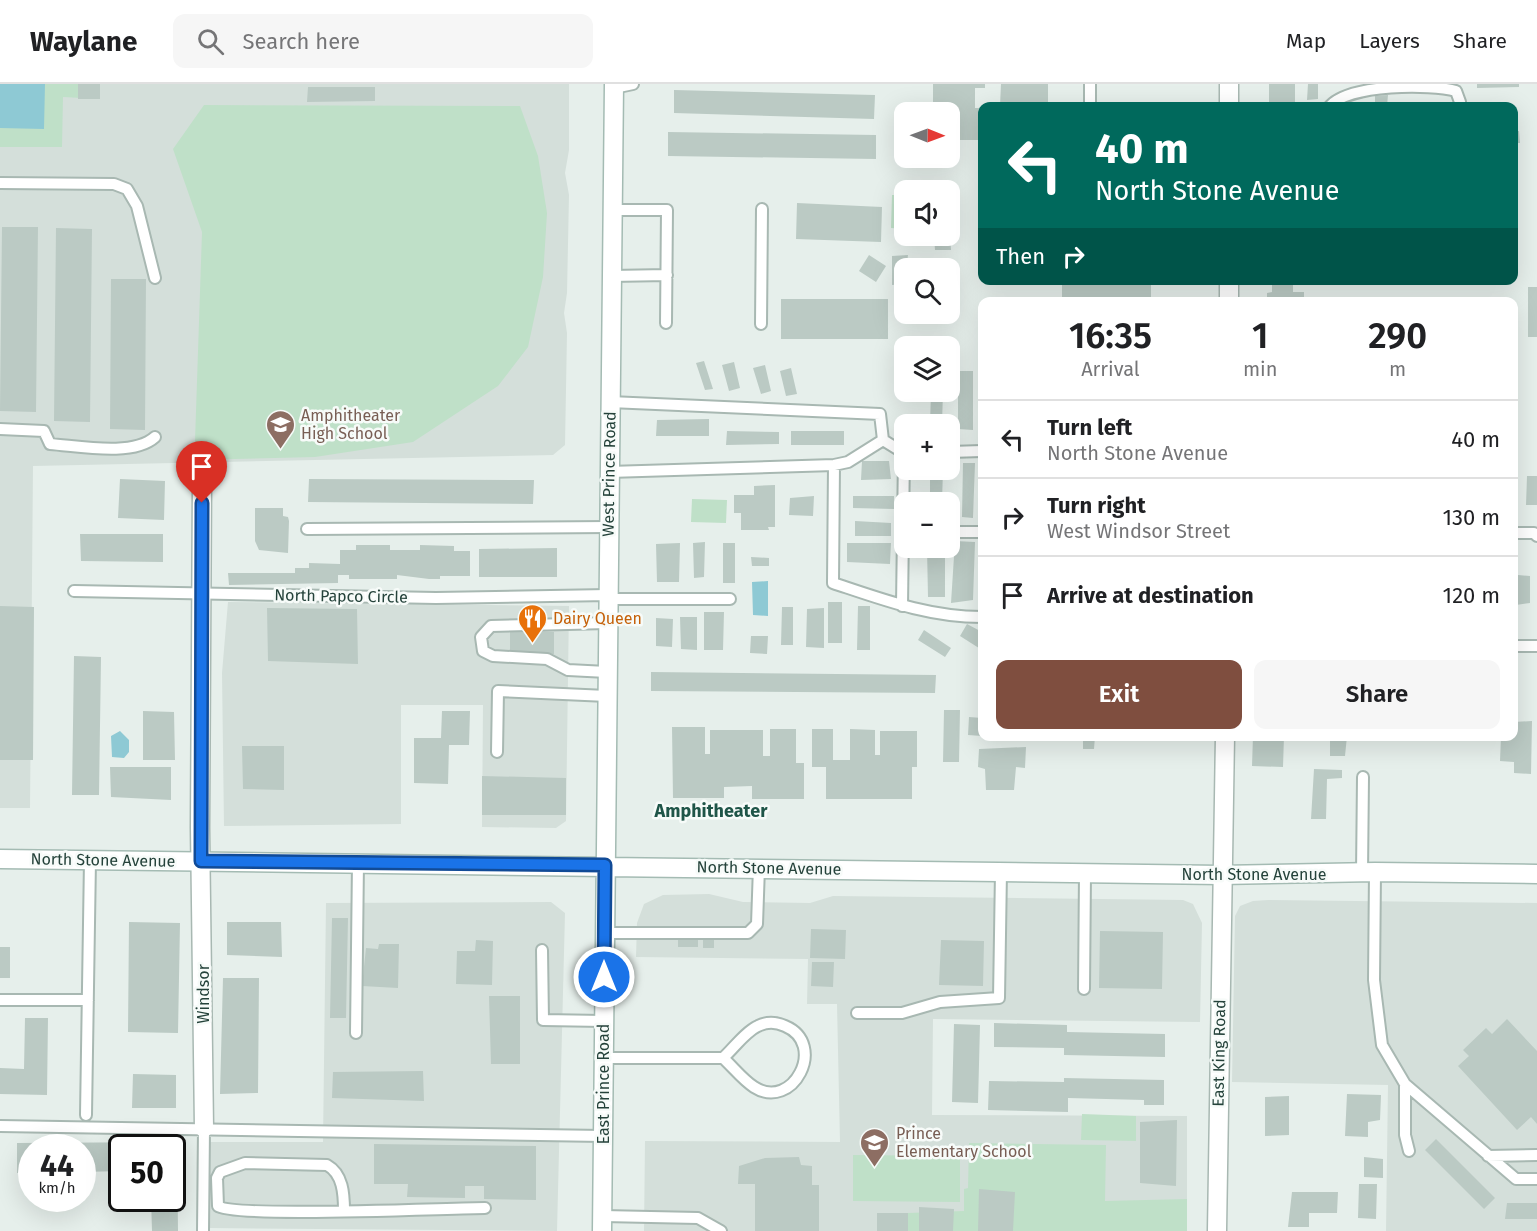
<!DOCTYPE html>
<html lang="en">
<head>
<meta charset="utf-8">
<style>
	body { margin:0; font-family:"Fira Sans",sans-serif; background:#f6f6f6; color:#202124; height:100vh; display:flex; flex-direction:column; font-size:22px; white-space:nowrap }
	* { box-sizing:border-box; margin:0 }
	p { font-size:20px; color:#757577 }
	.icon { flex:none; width:33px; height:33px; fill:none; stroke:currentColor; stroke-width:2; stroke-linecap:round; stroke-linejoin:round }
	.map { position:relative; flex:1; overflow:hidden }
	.sheet { position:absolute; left:978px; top:213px; width:540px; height:444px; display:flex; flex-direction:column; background:#fff; border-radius:12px; box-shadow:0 6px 24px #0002 }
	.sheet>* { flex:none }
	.guide { position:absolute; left:978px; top:18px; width:540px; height:183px; border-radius:12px; box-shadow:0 6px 24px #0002; background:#00695c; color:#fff; overflow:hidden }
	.needle { width:39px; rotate:91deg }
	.controls { position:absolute; left:894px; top:18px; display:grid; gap:12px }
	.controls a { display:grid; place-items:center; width:66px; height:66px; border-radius:12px; background:#fff; box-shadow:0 6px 24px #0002; font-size:30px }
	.speed { position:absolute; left:18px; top:1050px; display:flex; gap:12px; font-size:30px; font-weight:700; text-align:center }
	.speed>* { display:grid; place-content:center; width:78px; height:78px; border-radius:50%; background:#fff; box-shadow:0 6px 24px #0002; line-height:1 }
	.speed small { font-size:15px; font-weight:400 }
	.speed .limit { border:3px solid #111; border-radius:9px; background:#fff; color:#111 }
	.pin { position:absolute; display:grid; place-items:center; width:51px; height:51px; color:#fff; margin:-62px -26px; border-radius:50% 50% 50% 0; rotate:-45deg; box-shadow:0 0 6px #0007 }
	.pin .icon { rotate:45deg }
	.me { position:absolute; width:66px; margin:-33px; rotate:0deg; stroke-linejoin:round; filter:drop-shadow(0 0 4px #0008) }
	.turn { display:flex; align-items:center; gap:21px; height:126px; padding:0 18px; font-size:27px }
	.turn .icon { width:78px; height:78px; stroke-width:2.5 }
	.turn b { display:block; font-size:42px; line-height:51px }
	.then { display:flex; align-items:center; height:57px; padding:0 18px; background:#0003; gap:12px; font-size:22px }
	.eta { display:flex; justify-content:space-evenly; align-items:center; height:102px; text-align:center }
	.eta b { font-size:36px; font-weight:600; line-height:42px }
	.action { display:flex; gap:12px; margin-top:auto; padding:12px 18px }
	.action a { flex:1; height:69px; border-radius:12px; background:#7f4e3f; color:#fff; font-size:24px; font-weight:600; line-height:69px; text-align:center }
	.action a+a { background:#f6f6f6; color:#202124 }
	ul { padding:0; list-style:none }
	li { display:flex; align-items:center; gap:18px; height:78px; padding:0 18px; border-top:2px solid #e0e0e0 }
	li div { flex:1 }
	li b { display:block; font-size:22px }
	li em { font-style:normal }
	header { display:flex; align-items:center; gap:36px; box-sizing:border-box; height:84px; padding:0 30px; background:#fff; border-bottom:2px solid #e0e0e0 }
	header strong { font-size:28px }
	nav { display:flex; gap:33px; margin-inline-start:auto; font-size:21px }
	.search { width:420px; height:54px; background:#f6f6f6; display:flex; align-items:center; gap:15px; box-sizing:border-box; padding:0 21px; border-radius:12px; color:#757577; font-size:22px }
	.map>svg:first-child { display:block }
	.built { fill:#d4dfda }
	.green { fill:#bfe0c8 }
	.water { fill:#8ec9d4 }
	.building { fill:#bbcac4 }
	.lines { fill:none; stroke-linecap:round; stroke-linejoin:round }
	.service-casing { stroke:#a8b8b2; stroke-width:14 }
	.minor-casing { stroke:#a8b8b2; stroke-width:21 }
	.secondary-casing { stroke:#a4bbb3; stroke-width:21 }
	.service { stroke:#fff; stroke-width:10 }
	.minor { stroke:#fff; stroke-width:18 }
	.secondary { stroke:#fff; stroke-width:18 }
	.route-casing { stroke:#114b97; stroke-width:15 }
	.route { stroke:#1a73e8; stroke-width:10 }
	.labels { text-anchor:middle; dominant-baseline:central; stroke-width:5; stroke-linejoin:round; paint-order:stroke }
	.education-label { font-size:16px; fill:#785e54; stroke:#f7fbf9; text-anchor:start }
	.street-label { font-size:16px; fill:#24423a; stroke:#f7fbf9 }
	.food-label { font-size:16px; fill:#c56008; stroke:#f7fbf9; text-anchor:start }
	.neighbourhood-label { font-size:18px; font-weight:bold; fill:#1f5548; stroke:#f7fbf9 }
</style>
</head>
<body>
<header>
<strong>Waylane</strong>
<div class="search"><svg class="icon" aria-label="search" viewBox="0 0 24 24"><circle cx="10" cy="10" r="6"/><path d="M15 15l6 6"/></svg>Search here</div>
<nav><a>Map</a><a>Layers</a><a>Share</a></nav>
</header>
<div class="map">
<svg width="1537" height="1147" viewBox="0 0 1537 1147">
	<rect width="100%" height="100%" fill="#e6efeb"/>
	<path class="built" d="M0,0H569V66L565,89L569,111L567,209L564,229L567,249L565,361L553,371L33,382L30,724H0Z
		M228,518L569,522L566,737L556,744L482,743L483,621H401V740L224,742L222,589Z
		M709,810L743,818L810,819L833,812L1183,816L1193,820L1202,839L1200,938L933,935L932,1031L1187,1032V1147H644L645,1057L840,1058L837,920H807L808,875L636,873L637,839L644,820L663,811Z
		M1268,816L1537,819V1147H1386L1388,1001L1232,998L1235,832L1240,822L1253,817Z
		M551,818L565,829L557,1147L209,1144V1058H323L326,819Z"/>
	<path class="green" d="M0,0H100V15L63,13L62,63H0Z
		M204,21L520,22L538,72L547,129L543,193L528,263L498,302L413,358L315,373L190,376L195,357L202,148L173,65Z
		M892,111H904V145L891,144Z
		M692,415L727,416L726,439L691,438Z
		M1082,1030L1136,1032V1057L1081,1056Z
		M969,1059L1106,1061L1105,1117L1187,1115V1147H908V1129L964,1127V1105L968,1104Z
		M853,1071L960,1072V1118L853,1117Z"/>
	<path class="water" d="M0,0H45L44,45L0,44Z
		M768,497V532L753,531L752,498Z
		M120,647L129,656V668L124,674L112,673L111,652Z"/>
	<path class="building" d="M78,0H100V15H78Z
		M933,0H985V4H975V24H982V56H950V28H933Z
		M1001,0H1048V22H1000Z
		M1269,0H1295V20L1269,19Z
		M1308,0H1318V15L1307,16Z
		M1477,0H1519V3L1477,4Z
		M308,3H375V17L307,18Z
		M674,6L875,11L874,35L674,29Z
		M1388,11L1387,22H1375V12Z
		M1514,47H1519L1520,59H1514Z
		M668,48L876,51V75L668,72Z
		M797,119L882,123L881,158L796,155Z
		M2,143H38L36,328L0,327Z
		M56,144L92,145L90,338L54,337Z
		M934,152H950L951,166H935Z
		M869,171L886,182L876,198L859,187Z
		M908,171L904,200L892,201V172Z
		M111,195H146L145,346L110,345Z
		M1105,196H1151V218H1062V199L1105,200Z
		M1272,196H1293V208H1304V218H1267V209L1272,208Z
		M1528,203H1537V253H1528Z
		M781,215H888V255H781Z
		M704,277L713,305L705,306L696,279Z
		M734,278L740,304L729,307L722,281Z
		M765,281L771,307L761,310L753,284Z
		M791,284L797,310L786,312L780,287Z
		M958,287H973V346L958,345Z
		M931,308H943L942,340H930Z
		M709,335V352H656L657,336Z
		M727,347L779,348V360L726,361Z
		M791,347H844V361H791Z
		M862,377H889L891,395L861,396Z
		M963,379H975L973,434L962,433Z
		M930,386H943L942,418H930Z
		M1527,392H1537V421H1526Z
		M120,395L165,397L164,436L118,434Z
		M309,395L534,396L533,420L308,418Z
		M775,401V443H768L769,446H741V429H734V411H754V402Z
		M814,412L813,432L789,431L790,414Z
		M853,412H894V425L853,424Z
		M255,424H283V432L288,433L289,437L288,469L259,466L255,457Z
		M855,437L891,439V452H855Z
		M80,450H163V478L81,477Z
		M955,457L975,458L973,516L951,519Z
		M705,458L704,493L694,494L693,459Z
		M680,459L679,498H657L656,460Z
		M723,459H735V499H723Z
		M847,459H891L890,480L847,478Z
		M356,461H390V466H420V461L454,462V467H470V492H440V495H429L397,491V495H349V491H338V499L229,501L228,489H295V484H309V479L340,480V466H356Z
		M557,464V493H479V465Z
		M927,464H945V513H928Z
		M751,473L769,474V482H752Z
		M1518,491L1530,492V519L1516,521Z
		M828,518H842V559H828Z
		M0,522L34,523L33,676H0Z
		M858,522H870V566H857Z
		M782,523H793V561H781Z
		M267,524L357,525L358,580L268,577Z
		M824,524V564L806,563L807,525Z
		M704,528H724L723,566H704Z
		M680,533H697V566L681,565Z
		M656,534L673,535L672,563L656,562Z
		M967,540L982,548V566L960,552Z
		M924,546L951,564L945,573L918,556Z
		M510,547L554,548V570L510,569Z
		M751,552H768L767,570L750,569Z
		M74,572L101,573L99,711H72Z
		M651,588L936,591L935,609L651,607Z
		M944,626H960L959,678H943Z
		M143,627L174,628L175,676H143Z
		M442,627H470L469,661H449L448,700L414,699V654H441Z
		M969,633L982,634V652L968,651Z
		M1532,637L1531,690L1514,689V678L1500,677L1501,652H1514V638Z
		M672,643H705V670H710V646H763V672H770V645H796V679H804V715H752V702L724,703V714H673Z
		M812,645H833V676H850V645L875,646V671H880V647H917V683H912V715H826V683H812Z
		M1068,652H1095L1094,665H1083V657H1068Z
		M1253,652H1284L1283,683L1252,682Z
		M1330,652H1347L1345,672H1330Z
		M242,662H284V706L243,705Z
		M1026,663L1025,684L1016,683L1014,706H986L985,685L978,683L979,665Z
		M110,683H171V716L111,713Z
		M1314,685L1342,686V694L1327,695L1326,735H1311Z
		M482,692L566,694V731H482Z
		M332,834H348L346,934H330Z
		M129,838L180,839L178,949L128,948Z
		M227,838H281L282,873L227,871Z
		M811,845L846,846L845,875L810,874Z
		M1100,847L1163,848L1162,905L1099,904Z
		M678,855H698V863H678Z
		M476,856L493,857L492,901L456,900L457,867H475Z
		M703,856H714V864H703Z
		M941,856L984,857L983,902L939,901Z
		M379,860H399L398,904L362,902L366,864L378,865Z
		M0,863H10V894H0Z
		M812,878H834L833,903L811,902Z
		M223,894H259L258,1009L220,1010Z
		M489,912H520V980H491Z
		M25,934H48L47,1011L0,1010V984L24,985Z
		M1507,935L1537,967V1040L1531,1033L1517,1046L1458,982L1469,972L1463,966L1486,944L1492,950Z
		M994,939L1067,941V948L1165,950V973L1064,971V964L994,963Z
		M954,940L980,941L978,1019L952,1018Z
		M423,987L424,1017L332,1014L333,988Z
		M133,990L176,991V1024H132Z
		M1064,994L1164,996V1021H1144V1016L1068,1014V1028L988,1026L989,997L1064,998Z
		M1347,1010L1381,1011L1380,1036L1368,1038V1053L1345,1052Z
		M1289,1012V1051L1265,1052V1013Z
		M1177,1036L1176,1102L1140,1099V1038Z
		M1436,1055L1495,1114L1484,1125L1425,1066Z
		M177,1058L178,1147H152L151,1114H172V1064H122V1087L82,1088V1064H32V1088L17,1089V1059Z
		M374,1060L536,1062V1116L484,1115V1102H465V1114L407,1113L408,1100H374Z
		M799,1073L801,1081L812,1082V1101H819V1147H755V1100H738L739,1082L765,1074Z
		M1364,1073L1383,1075V1094L1364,1093Z
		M1359,1100H1377L1376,1135L1358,1134Z
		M979,1105L1015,1108L1013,1147H978Z
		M1292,1108H1338L1337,1129H1309V1143H1288Z
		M1507,1119H1537V1135H1505Z
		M919,1123L954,1125L953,1147H919Z
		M877,1129H908V1147H877Z"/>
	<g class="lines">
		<defs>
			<path id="service" d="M1090,0V22
				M614,4L633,0
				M1330,22C1350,0 1430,0 1456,7L1460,18L1458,22
				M0,99L114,100L127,105L137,122L155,194
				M612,126H667L666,239
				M611,192L667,191
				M761,240L762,125
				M610,318L880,330L883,356L904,369
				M0,345L44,347L50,360C79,362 133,373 155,353
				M950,368L982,367
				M834,381L833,499C884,516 929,533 982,533
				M609,388L834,381L848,378L883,356
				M307,445L609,443
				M950,448H982
				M1514,449H1534L1537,452
				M74,507L436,514L608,511
				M608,515H730
				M902,522L904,370
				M1514,562H1537
				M607,588L568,586L547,575L493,572L483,567L481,553L491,542L607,539
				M497,668L498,607L607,612
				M1375,788L1374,896L1382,961L1405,1000L1516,1095H1537
				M1362,789L1363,693
				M604,849H748L757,840L759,783
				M542,866L543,936L604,937
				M1084,905L1085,789
				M0,916H88
				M857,929H902L940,918L999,914L1001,787
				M356,949L358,778
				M603,974H723C734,964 745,948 758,942C766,938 776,938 785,942C828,960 793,1028 754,1003C743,996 733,983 723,974
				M1405,1000V1051L1409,1067
				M86,1031L90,776
				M0,1042L603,1052
				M1488,1072L1537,1071
				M344,1127C344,1110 343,1090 327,1081L245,1079L220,1088L217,1094L218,1122C233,1134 449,1124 485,1124
				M603,1132L698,1134L721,1147
				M203,1147L204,1044"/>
			<path id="minor" d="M1229,22V0
				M1229,218V196
				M202,396L200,744L204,1044
				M1217,1147L1225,652"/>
			<path id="secondary" d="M0,775L1221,791L1375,788L1537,790
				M602,1147L614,0"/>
		</defs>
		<use href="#service" class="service-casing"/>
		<use href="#minor" class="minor-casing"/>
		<use href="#secondary" class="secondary-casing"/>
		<use href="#service" class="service"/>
		<use href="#minor" class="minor"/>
		<use href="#secondary" class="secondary"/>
	</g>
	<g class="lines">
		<defs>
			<path id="route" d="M202,419L201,777L605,781L604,893"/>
		</defs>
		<use href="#route" class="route-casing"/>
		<use href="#route" class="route"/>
	</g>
	<defs>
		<symbol id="school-pin" viewBox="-11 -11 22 30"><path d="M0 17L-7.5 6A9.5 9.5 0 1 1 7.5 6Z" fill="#8d6e63" stroke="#f7fbf9"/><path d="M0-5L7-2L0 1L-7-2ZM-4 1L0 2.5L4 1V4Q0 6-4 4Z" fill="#fff"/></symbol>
		<symbol id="restaurant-pin" viewBox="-11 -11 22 30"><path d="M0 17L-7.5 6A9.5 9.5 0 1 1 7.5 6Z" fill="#e8710a" stroke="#f7fbf9"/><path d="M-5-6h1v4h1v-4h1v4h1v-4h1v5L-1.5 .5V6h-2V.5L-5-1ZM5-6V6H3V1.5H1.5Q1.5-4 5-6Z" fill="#fff"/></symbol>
	</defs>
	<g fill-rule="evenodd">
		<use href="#school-pin" x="264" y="324" width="33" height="45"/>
		<use href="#restaurant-pin" x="516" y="518" width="33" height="45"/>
		<use href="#school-pin" x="858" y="1042" width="33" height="45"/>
	</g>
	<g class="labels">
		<g class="education-label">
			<text x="301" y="331">Amphitheater<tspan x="301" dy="18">High School</tspan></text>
			<text x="896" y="1049">Prince<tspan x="896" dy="18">Elementary School</tspan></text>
		</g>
		<g class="street-label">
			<text transform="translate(609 390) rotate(-89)">West Prince Road</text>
			<text transform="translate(341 512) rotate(1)">North Papco Circle</text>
			<text transform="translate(103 776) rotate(1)">North Stone Avenue</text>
			<text transform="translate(769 784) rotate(1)">North Stone Avenue</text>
			<text x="1254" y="790">North Stone Avenue</text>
			<text transform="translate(203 910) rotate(-90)">Windsor</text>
			<text transform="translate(1219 969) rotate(-89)">East King Road</text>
			<text transform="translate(603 1000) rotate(-90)">East Prince Road</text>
		</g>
		<g class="food-label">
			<text x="553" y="534">Dairy Queen</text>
		</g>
		<g class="neighbourhood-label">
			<text x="711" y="727">Amphitheater</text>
		</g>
	</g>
</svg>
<div class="controls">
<a><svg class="needle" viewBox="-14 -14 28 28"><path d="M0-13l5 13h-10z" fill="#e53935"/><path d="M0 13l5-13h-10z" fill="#757577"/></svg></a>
<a><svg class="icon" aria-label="sound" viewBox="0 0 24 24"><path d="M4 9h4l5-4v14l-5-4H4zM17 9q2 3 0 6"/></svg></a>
<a><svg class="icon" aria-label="search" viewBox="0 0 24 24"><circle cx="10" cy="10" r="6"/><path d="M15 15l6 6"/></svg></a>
<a><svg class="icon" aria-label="layers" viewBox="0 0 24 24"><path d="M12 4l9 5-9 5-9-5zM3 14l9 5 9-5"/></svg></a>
<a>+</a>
<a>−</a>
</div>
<div class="speed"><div>44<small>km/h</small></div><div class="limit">50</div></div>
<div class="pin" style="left:202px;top:419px;background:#d93025"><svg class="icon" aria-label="arrive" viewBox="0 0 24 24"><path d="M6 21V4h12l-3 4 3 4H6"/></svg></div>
<svg class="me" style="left:604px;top:893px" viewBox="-20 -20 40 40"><circle r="17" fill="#1a73e8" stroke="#fff" stroke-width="3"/><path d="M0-11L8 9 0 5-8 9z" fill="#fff"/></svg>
<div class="guide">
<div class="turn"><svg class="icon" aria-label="left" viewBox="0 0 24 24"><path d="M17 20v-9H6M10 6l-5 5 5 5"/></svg><div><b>40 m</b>North Stone Avenue</div></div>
<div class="then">Then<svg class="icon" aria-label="right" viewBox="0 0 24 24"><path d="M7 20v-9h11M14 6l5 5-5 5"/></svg></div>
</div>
<section class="sheet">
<div class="eta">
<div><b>16:35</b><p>Arrival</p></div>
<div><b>1</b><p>min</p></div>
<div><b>290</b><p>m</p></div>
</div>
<ul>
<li><svg class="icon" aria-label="left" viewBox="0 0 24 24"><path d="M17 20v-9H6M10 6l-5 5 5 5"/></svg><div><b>Turn left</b><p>North Stone Avenue</p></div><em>40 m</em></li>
<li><svg class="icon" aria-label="right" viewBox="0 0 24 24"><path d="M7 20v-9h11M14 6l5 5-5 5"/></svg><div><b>Turn right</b><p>West Windsor Street</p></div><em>130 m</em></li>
<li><svg class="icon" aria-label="arrive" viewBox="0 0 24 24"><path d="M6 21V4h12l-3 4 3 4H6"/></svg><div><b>Arrive at destination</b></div><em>120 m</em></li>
</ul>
<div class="action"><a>Exit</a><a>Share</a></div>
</section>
</div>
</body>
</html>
